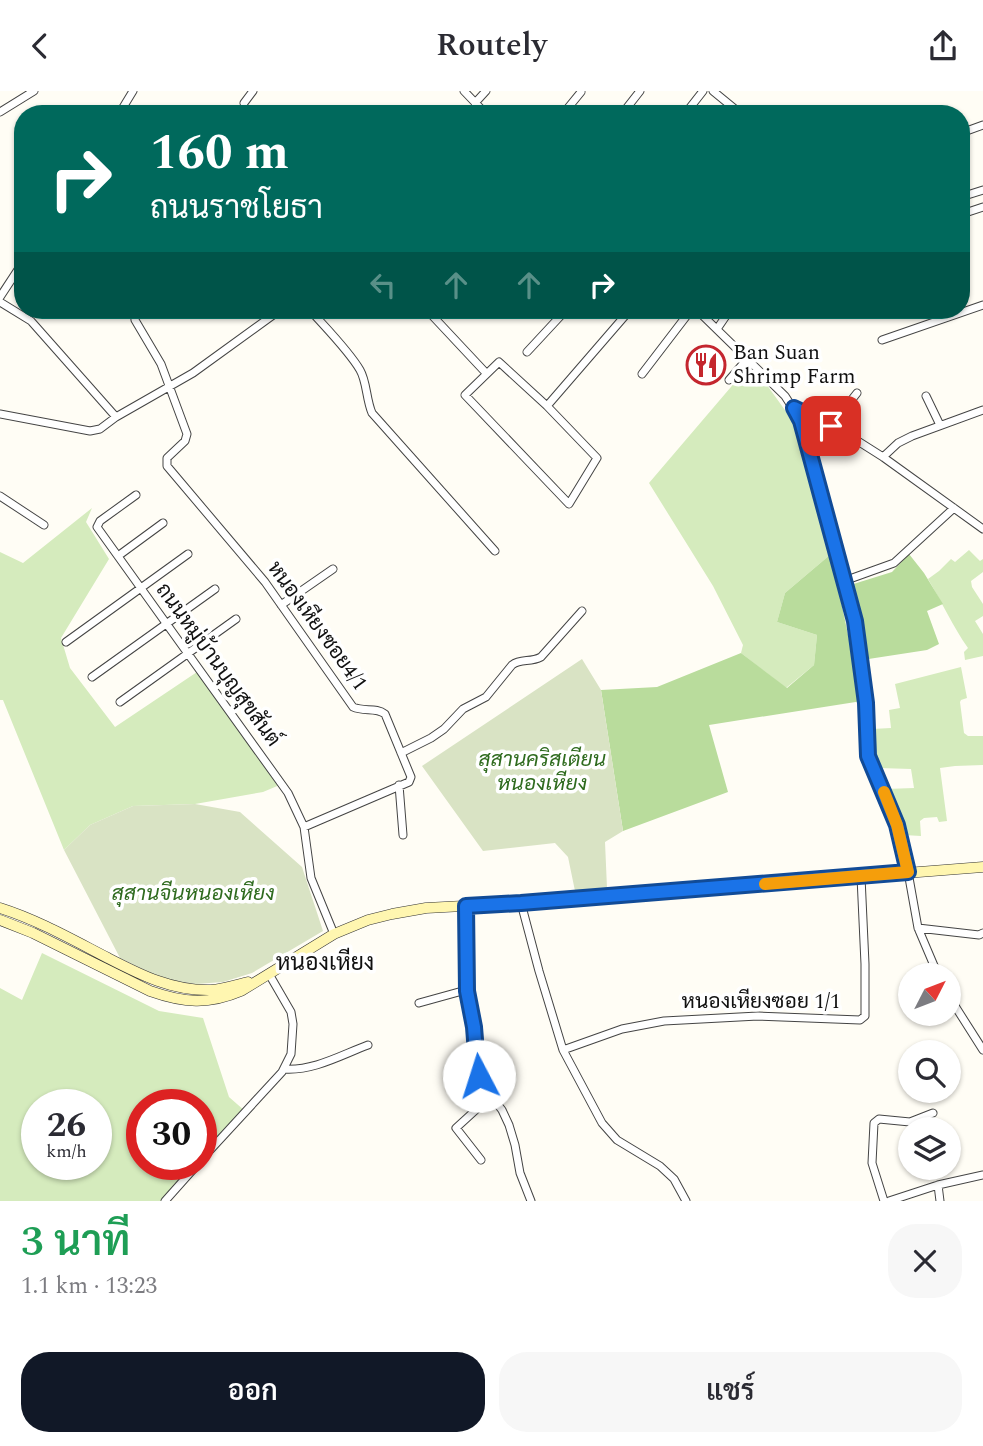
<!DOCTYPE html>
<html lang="th">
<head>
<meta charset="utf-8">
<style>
	body { margin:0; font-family:Spectral,Sarabun,serif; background:#f7f7f7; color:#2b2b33; height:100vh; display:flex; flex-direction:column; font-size:26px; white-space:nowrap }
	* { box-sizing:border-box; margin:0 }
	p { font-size:23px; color:#7c7c81 }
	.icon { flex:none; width:38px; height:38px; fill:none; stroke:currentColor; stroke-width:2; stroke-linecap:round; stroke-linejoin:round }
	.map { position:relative; height:1110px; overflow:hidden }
	.panel { display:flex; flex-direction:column; background:#fff; flex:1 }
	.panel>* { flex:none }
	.hud { position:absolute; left:14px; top:14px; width:956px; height:214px; border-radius:28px; box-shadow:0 2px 5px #0004; background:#00695c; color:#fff; overflow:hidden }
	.needle { width:46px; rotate:48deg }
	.buttons { position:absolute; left:898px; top:872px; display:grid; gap:14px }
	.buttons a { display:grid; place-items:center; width:63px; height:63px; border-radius:50%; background:#fff; box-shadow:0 2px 5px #0004; font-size:35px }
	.speed { position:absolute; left:21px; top:998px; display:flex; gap:14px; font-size:35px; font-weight:700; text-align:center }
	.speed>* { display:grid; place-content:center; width:91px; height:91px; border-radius:50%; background:#fff; box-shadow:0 2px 5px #0004; line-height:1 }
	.speed small { font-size:18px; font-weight:400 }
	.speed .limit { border:10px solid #d22; background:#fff; color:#111 }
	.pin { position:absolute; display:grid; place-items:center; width:60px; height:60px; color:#fff; margin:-30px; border-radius:14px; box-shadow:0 4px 10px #0006 }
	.me { position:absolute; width:77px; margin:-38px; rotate:355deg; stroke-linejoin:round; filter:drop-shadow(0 0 5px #0008) }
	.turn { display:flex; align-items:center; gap:24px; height:147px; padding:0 21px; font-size:32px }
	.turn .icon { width:91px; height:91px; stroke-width:2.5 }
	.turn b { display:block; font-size:49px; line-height:60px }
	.lanes { display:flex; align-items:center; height:66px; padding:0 21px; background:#0003; justify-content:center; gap:35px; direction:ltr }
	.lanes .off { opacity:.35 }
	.round { display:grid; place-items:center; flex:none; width:74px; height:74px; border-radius:28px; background:#f7f7f7 }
	.headline { display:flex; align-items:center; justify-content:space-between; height:119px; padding:0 21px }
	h1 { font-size:42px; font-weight:600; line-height:52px; color:#1e9e55 }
	.action { display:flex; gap:14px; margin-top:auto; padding:14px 21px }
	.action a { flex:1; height:80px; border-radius:28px; background:#111827; color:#fff; font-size:28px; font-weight:600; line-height:80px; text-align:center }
	.action a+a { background:#f7f7f7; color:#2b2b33 }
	header { display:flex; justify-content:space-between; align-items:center; height:91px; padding:0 21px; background:#fff; font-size:32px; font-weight:600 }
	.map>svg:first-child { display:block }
	.green { fill:#d5ebbd; fill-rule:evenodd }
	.forest { fill:#b9dc9c }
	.cemetery { fill:#d9e3c4 }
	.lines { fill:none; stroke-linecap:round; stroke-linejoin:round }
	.minor-casing { stroke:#444; stroke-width:9 }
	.secondary-casing { stroke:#333; stroke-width:11 }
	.minor { stroke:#fff; stroke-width:7 }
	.secondary { stroke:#fff6b0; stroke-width:10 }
	.route-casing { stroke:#114b97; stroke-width:18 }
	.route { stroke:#1a73e8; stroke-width:12 }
	.slow { stroke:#f59e0b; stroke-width:12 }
	.labels { text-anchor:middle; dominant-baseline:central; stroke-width:7; stroke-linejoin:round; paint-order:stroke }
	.poi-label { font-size:21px; fill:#111; stroke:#fff; text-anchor:start }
	.street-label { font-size:21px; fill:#111; stroke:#fff }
	.park-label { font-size:21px; font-style:italic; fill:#2f6b1f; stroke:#fff }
	.neighbourhood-label { font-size:23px; fill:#111; stroke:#fff }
</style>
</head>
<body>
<header><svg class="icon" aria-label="back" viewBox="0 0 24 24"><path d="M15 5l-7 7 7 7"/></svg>Routely<svg class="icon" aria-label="share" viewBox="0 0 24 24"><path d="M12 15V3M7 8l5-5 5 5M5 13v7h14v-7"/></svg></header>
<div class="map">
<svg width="983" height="1110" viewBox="0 0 983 1110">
	<rect width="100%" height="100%" fill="#fffdf5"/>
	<path class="green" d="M748,276L764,290L795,333L831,463L785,502L777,531L817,544L814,574L786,597L741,562L743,554L713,495L649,392Z
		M92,417L86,431L109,468L61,547L70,577L115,636L200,579L282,693L263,701L195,713L133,715L90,734L64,759L3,609H0V461L23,472Z
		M969,459L980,470L983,468V481L971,490L972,496L983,513V525L975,530L983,543V565L965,569L964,561L968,557C953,536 942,511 928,488L939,480L951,468L955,471Z
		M961,576L967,607L961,609L960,611L964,642L968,645H983V674L955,675L940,677L947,730L939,731L937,726L924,727L920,730L921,745L904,744L902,733L898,730L886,698L914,697L911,678L879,677L872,638L891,637L889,619L900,617L895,593Z
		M42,862L159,920L203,927L229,1006L245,1020L201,1070V1013H142V1073H199L167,1110H0V897L22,909ZM37,1013H96V1073H37Z"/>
	<path class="forest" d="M831,463L862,610L709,634L728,701L623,740L601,599L657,596L741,562L787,597L814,574L817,544L777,531L785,502Z
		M909,463L924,482L943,513L927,520L939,553L927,559L862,569L847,495L892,481Z"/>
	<path class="cemetery" d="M582,568L601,599L623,740L605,751L607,797L575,800L568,766L555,752L483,760L422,675Z
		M195,713L240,721L302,776L323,840L252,882L223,891L196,893L163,888L120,867L64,759L90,734L133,715Z"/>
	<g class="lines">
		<defs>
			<path id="minor" d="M464,0L486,23
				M713,0L741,23
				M244,12L253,0
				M475,12L486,0
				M0,21L34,0
				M119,23L133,0
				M563,23L581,1
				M622,23L640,0
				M685,23L703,0
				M961,42L983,34
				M961,106L983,99
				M965,122L983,116
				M0,206L23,171
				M0,211L31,230L116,326
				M134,219L135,229L161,273L187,343L185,350L167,367V375L265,491L353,616C364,621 376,616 385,623L411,686L409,691L304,736
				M310,219C325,236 349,260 360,279C367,291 366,308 372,322L495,460
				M427,219L486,282
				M697,219L785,305L801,330L855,530L866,612L868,665L897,734L908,781L918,837L938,884
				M717,238L730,219
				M882,249L983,214
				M527,261L566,219
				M642,283L691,219
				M729,289L748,267
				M926,305L940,334
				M547,315L597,367L569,413L465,304L499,271L547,315L630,219
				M794,317L853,347L883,366L983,438
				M0,323L90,340L100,338L116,326L193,282L280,219
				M831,335L857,302
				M883,366L898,352L912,345L983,319
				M136,404L100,430L97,436L288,702L304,736L311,787L334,843
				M0,405L44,434
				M118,465L163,432
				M844,490L894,472L954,417
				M281,514L333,478
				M66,551L188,463
				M92,586L215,498
				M120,611L236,528
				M401,662L431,647L444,638L463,618L486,606L512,574C521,567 530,572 541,566L582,520
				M399,694L403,744
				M521,812L539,880L563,959L602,1032L617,1049L660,1075L674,1088L686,1110
				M466,815V899L474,936L479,985L491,1005L502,1019L509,1034L515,1054L520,1082L531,1110
				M918,837L979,844L983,842
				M948,904L983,959
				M419,912L466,899
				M563,959L622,938L664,930L758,925L860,929L865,925V873L861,786
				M284,978C314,980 341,964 368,954
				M201,1069L282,981L291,963L293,933L291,921L269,883
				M481,1069L456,1037L491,1005
				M938,1094L940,1110
				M165,1110L198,1073
				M884,1110L872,1072L874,1032L879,1028L910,1031L933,1022
				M889,1110L938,1094L983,1084"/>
			<path id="secondary" d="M0,817C38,829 73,849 108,867C141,884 172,900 211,899C223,898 236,894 248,891
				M0,829L33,842L150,900C184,912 208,914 241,900L334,843L368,829L392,823L426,817L521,812L983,776"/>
		</defs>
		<use href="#minor" class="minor-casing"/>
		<use href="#secondary" class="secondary-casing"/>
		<use href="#minor" class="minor"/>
		<use href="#secondary" class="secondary"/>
	</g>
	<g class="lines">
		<defs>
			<path id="route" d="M479,985L477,974L474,936L467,900L466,815L521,812L908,781L897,734L868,665L866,612L855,530L801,330L794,317L831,335"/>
		</defs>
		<use href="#route" class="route-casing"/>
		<use href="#route" class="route"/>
		<path class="slow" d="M765,793L908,781L897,734L884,701"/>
	</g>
	<defs>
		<symbol id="restaurant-ring" viewBox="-11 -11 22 22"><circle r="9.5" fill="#fff" stroke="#c4262e" stroke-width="1.5"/><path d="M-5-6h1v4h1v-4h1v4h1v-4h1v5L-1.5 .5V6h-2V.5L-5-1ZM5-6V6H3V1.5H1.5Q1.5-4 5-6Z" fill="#c4262e"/></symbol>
	</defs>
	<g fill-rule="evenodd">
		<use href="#restaurant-ring" x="684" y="252" width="44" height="44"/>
	</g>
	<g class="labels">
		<g class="poi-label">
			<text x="733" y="262">Ban Suan<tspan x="733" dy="24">Shrimp Farm</tspan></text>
		</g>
		<g class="street-label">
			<text transform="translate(317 535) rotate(54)">หนองเหียงซอย4/1</text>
			<text transform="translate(218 574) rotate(54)">ถนนหมู่บ้านบุญสุขสันต์</text>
			<text x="761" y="911">หนองเหียงซอย 1/1</text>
		</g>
		<g class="park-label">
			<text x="542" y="669">สุสานคริสเตียน<tspan x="542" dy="24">หนองเหียง</tspan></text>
			<text x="193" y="803">สุสานจีนหนองเหียง</text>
		</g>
		<g class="neighbourhood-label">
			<text x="325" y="872">หนองเหียง</text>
		</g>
	</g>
</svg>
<div class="buttons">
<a><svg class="needle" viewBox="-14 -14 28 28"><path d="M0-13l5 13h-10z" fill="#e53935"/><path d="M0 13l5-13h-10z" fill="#7c7c81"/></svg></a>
<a><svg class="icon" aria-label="search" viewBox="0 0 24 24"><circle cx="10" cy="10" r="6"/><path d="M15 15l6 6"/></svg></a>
<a><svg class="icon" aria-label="layers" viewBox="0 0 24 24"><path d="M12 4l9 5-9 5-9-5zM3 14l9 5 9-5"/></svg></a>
</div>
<div class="speed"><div>26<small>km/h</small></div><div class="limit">30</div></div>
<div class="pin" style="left:831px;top:335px;background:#d93025"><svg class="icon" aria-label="arrive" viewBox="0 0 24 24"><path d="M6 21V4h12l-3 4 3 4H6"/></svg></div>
<svg class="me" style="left:479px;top:985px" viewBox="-20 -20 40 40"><circle r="19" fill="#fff"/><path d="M0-13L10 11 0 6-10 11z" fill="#1a73e8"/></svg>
<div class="hud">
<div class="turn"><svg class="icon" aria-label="right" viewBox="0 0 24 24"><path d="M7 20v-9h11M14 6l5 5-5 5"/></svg><div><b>160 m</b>ถนนราชโยธา</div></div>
<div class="lanes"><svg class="icon off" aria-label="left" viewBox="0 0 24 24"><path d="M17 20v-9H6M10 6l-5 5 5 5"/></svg><svg class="icon off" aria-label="ahead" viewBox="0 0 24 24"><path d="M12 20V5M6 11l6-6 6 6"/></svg><svg class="icon off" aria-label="ahead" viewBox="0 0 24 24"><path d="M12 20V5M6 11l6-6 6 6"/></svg><svg class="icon" aria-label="right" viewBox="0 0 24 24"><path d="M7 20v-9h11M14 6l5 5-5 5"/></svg></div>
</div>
</div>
<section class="panel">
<div class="headline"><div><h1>3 นาที</h1><p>1.1 km · 13:23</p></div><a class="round"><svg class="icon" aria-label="close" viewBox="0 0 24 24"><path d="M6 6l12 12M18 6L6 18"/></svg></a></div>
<div class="action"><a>ออก</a><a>แชร์</a></div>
</section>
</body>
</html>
